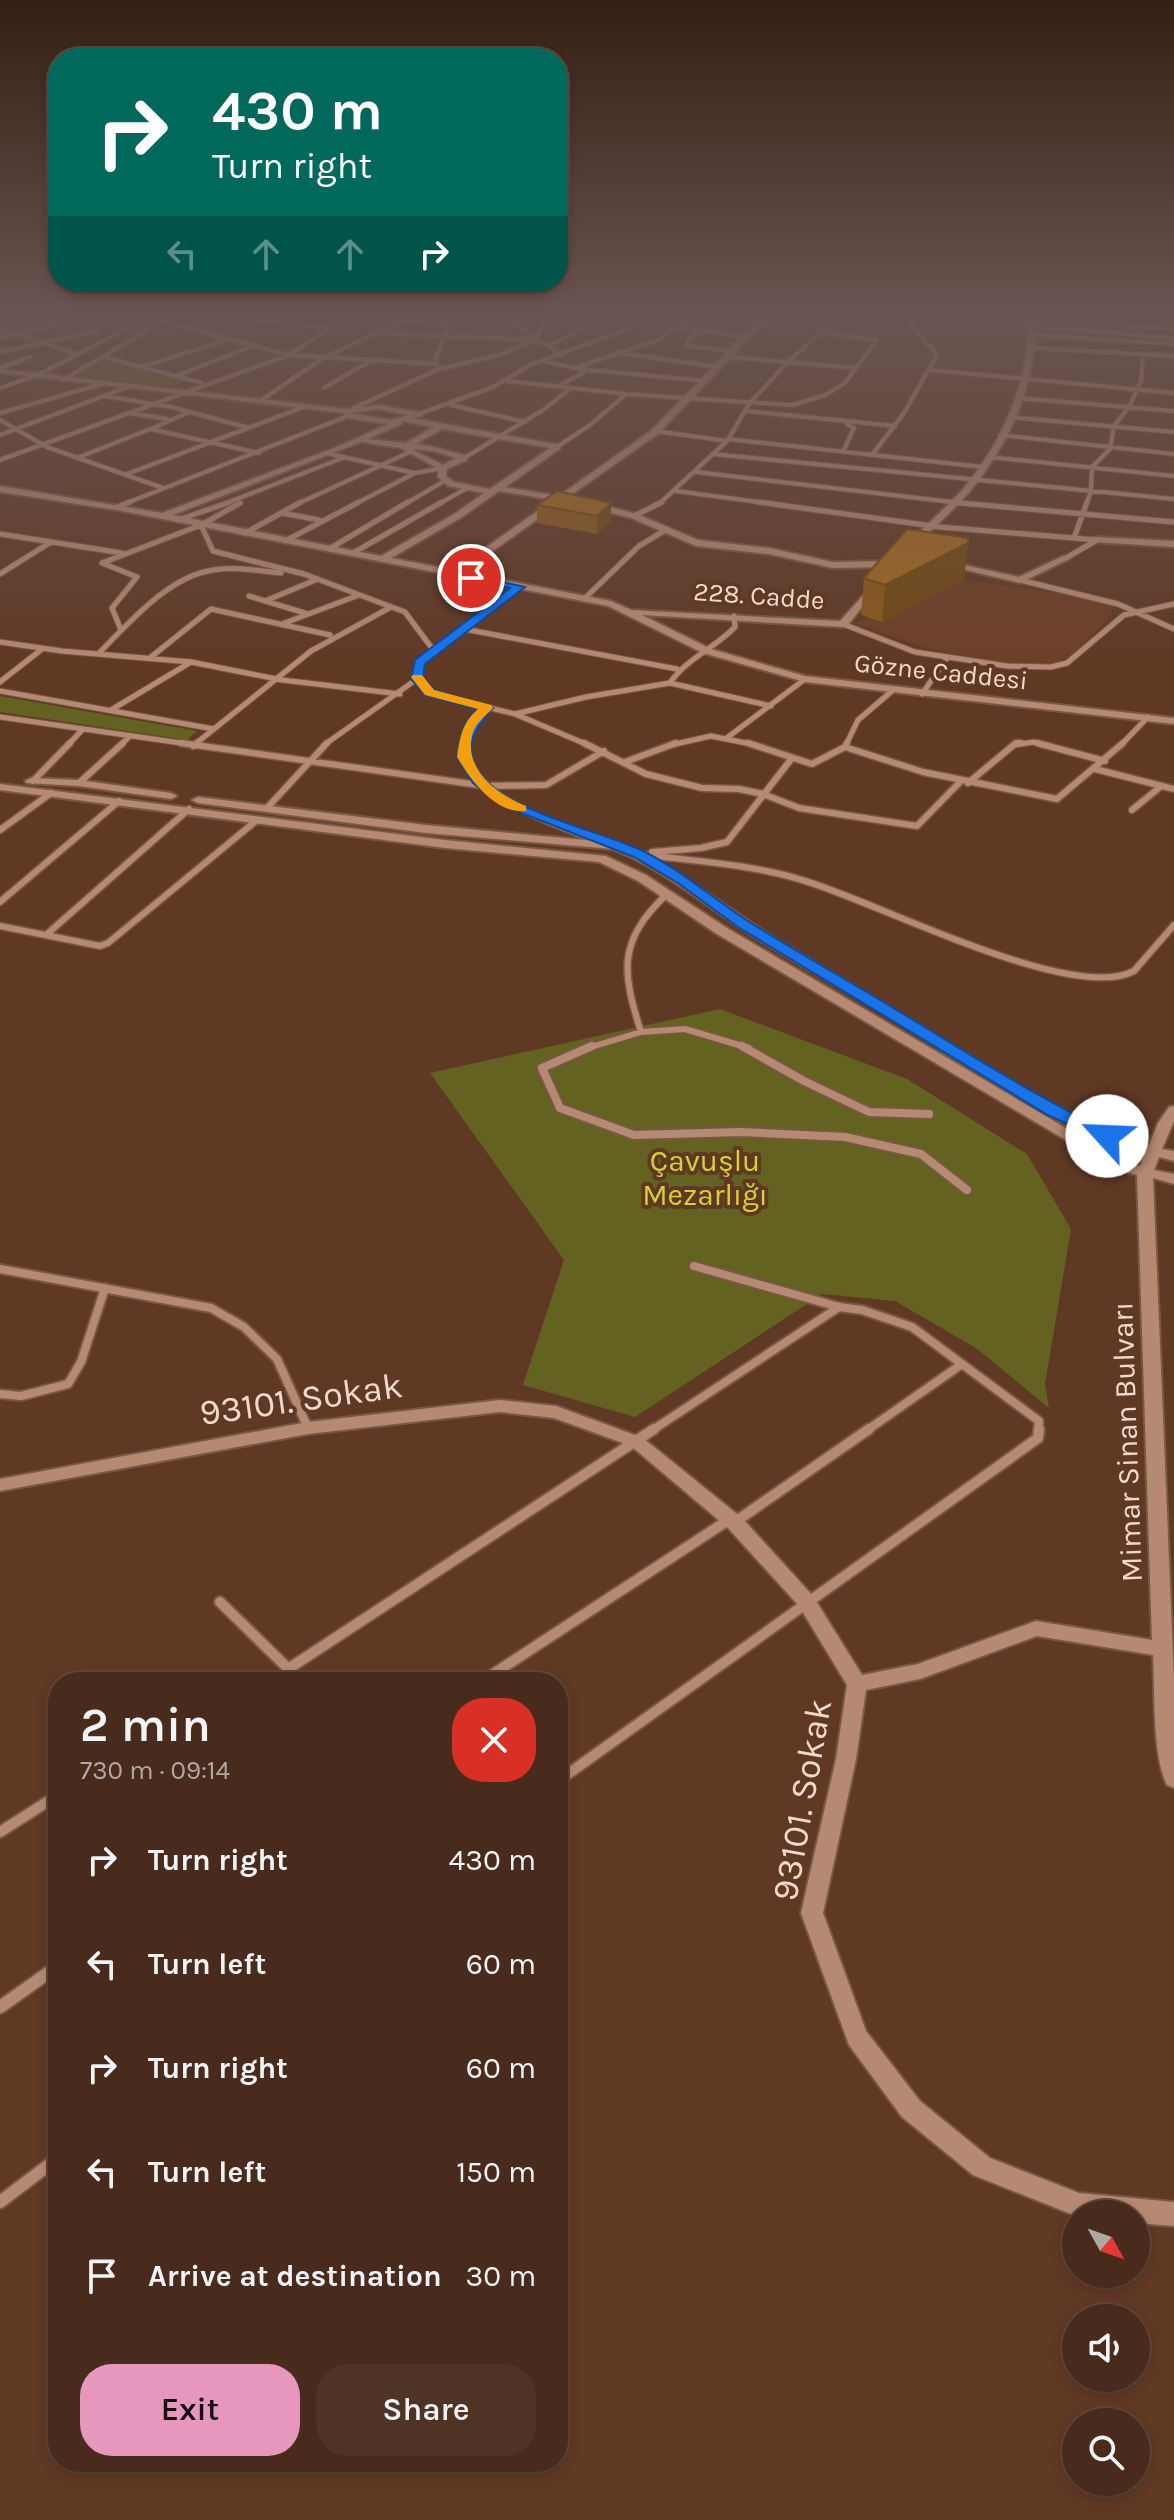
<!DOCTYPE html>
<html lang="en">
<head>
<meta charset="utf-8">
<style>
	body { margin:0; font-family:Karla,sans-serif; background:#4f3325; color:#f1f3f6; height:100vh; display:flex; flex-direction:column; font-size:30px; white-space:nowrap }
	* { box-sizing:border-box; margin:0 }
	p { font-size:26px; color:#b1a7a3 }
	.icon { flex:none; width:44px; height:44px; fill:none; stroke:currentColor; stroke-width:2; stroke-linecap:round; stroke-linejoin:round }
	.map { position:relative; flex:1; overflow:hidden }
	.side { position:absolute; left:48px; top:1672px; width:520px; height:800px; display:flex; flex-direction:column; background:#482b1c; border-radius:32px; box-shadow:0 4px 12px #0003,0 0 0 2px #60473b }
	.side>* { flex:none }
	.guide { position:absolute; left:48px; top:48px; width:520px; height:244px; border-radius:32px; box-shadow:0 4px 12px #0003,0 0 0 2px #60473b; background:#00695c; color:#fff; overflow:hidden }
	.needle { width:52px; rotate:130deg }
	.controls { position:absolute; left:1062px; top:2200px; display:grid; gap:16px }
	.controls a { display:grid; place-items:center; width:88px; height:88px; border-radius:50%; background:#482b1c; box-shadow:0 4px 12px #0003,0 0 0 2px #60473b; font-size:40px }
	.pin { position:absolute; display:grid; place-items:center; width:68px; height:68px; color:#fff; margin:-34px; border:4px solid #fff; border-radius:50%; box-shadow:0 2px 8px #0007 }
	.me { position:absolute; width:88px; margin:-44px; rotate:295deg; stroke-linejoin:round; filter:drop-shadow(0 0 6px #0008) }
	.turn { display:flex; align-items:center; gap:28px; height:168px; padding:0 32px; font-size:36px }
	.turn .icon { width:104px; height:104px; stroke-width:2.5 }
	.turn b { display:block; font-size:56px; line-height:68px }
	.lanes { display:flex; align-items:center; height:76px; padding:0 32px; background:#0003; justify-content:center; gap:40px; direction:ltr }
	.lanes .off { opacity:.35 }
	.round { display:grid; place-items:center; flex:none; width:84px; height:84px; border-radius:32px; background:#4f3325 }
	.headline { display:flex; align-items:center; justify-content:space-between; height:136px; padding:0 32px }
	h1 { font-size:48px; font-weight:600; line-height:60px }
	.cta { display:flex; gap:16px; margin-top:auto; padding:16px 32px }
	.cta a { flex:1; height:92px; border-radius:32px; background:#e797bd; color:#111; font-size:32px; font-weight:600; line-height:92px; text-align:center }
	.cta a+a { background:#4f3325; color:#f1f3f6 }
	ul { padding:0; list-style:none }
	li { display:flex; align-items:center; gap:24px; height:104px; padding:0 32px }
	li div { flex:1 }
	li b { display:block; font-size:30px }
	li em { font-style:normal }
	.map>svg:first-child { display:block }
	.built { fill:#6d3f27 }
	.green { fill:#646220 }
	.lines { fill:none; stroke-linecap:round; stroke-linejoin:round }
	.street-far5-casing { stroke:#785745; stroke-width:6 }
	.street-far4-casing { stroke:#785745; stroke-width:7 }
	.street-far3-casing { stroke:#785745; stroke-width:9 }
	.street-far2-casing { stroke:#785745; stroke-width:12 }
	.street-far1-casing { stroke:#785745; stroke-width:14 }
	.street-casing { stroke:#785745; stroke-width:16 }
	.secondary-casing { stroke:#785745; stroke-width:4 }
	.street-far5 { stroke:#b58972; stroke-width:4 }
	.street-far4 { stroke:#b58972; stroke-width:5 }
	.street-far3 { stroke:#b58972; stroke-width:6 }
	.street-far2 { stroke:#b58972; stroke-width:8 }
	.street-far1 { stroke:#b58972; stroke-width:10 }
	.street { stroke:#b58972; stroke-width:12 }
	.secondary { fill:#b58972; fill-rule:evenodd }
	.wall { fill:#8a591b }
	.shaded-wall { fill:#714916 }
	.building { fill:#a1681f; stroke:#714916; stroke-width:2 }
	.route { fill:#1a73e8; stroke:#114b97; stroke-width:2 }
	.slow { fill:#f59e0b }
	.labels { text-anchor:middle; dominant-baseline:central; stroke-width:8; stroke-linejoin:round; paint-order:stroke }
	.far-street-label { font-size:26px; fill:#f2d9cd; stroke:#603925 }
	.park-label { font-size:30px; fill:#d7d230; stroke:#603925 }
	.street-label { font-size:30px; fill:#f2d9cd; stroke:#603925 }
	.near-street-label { font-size:36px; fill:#f2d9cd; stroke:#603925 }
</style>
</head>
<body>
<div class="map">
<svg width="1174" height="2520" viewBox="0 0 1174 2520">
	<rect width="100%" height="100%" fill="#603925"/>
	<path class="built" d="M963,580L1099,598L1113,605L1110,617L1072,655L1046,667L1001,663L925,648L854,623Z"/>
	<path class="green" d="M105,359L183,380L175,386L74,376Z
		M0,696L197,731L187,740L0,712Z
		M720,1009L907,1079L1027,1154L1071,1229L1045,1384L1049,1408L976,1348L895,1301L822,1294L635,1417L523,1385L564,1260L430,1073Z"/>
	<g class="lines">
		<defs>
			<path id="street-far5" d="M17,312L59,323
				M63,312L87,317L132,318
				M128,312L289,355L436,364
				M187,312L327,328
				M499,312L536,339
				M1156,312L1174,314
				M350,316L449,324
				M1031,318L1174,329
				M1033,326L1174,338
				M682,327L746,337
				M0,328L76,354
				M702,330L688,340L686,346L733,351
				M818,331L823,312
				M713,332L735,312
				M1034,335L1174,344
				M0,337L60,324
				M549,346L536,340L543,322L553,312
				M1032,348L1174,356
				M0,352L98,331
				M626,354L719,367
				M561,355L549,346L580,330L598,312
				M103,357L202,383
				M728,357L857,368
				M543,361L580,369L706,381
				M437,365L435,360L449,324L459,312
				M144,366L227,340
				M580,366L658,340L698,312
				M0,368L30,357
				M930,370L1174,393
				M176,376L253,346
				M63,380L141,334L161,316L186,312
				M507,381L626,394L792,405L823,396L844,384L877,340L818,332
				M557,387L584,372L581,369
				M0,388L38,375L145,319
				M324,388L370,361
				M105,396L171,407L249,428
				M1018,398L1174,411
				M260,401L323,358L420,312
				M451,405L525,422
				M354,408L439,369L499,355L536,340L376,333
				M746,411L895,426
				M0,413L102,384
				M129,413L167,419
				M419,414L493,387L532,364L631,328L643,312
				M1009,417L1174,432
				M0,420L47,447L163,488
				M151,429L189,412
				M655,431L727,441
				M0,435L128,387
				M1000,435L1174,454
				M728,439L983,467
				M557,447L590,425L626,394
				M843,452L854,428L847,424
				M326,453L414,473
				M712,454L1174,499
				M872,455L904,413L937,355L912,325L919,312
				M989,457L1174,476
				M77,458L150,429L259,453
				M464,458L543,410L571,388
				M0,460L289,355L353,312
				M696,472L969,504
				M127,474L306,406
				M676,491L773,504
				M124,504L348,416
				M224,504L345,457
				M297,504L410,452
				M355,504L415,473L443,468
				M405,504L446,480
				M439,504L467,488
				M659,504L727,441L749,404L789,361L843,312
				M1086,504L1091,492L1092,467L1110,449L1114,426L1129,407L1141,381L1143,355"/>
			<path id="street-far4" d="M758,502L940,527L1097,540L1066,558
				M949,502L1174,522
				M117,507L130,502
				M282,513L319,520
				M634,516L662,502
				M178,520L230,502
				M201,525L213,551L304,574L405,612L434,651
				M245,533L301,502
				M0,534L122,553
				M1074,538L1087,502
				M285,541L359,502
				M329,549L408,502
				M353,553L442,502
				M102,563L201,525L240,503
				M102,563L137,577L112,608L121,630
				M0,574L51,542
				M1020,580L1118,604L1174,629
				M249,596L308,614
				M584,599L639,546L667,529
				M265,601L318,579
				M282,624L359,595
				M843,624L915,652L1007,666L1051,667L1067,663L1124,615L1174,604
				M464,629L677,669
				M0,642L62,651L191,662L282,680L400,694
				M99,653C129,623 169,576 213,570C235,566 259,571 281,573
				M151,657L211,609L330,635
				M417,679L429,693L515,714L588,745
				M0,682L42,649
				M670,683C687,658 715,648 735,627L734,616
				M0,691L214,729
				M922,694L947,658
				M111,710L191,662
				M515,714L586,697L670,683L771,706
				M0,717L195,745
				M728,737L805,679
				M68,745L82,730
				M121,745L129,737
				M194,745L311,651L391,607
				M324,745L417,679L419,663L519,587
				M466,745L467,734L487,708
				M671,745L711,736L756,745
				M846,745L858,720L892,691
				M1014,745L1034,742L1044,745
				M1121,745L1148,717"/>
			<path id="street-far3" d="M181,743L486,786L546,785L604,751
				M466,743C463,799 570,829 613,846
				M584,743L646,774L702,788L739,789L763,794L799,808L917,826L961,781
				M748,743L812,764L845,747L847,743
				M1037,743L1105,761
				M193,746L197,743
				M845,747L923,772L1057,799L1123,743
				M625,762L676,743
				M1095,769L1174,789
				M33,781L70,743
				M79,783L123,743
				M968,783L1016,743H1021
				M267,808L327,743
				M1132,810L1160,787
				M0,830L51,793
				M652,852L701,848L727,842L792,758
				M639,854C693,861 750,864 802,880C873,900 1071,1004 1134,971L1174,925
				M0,902L119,801
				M0,926L100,946L108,943L257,820
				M46,935L189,809
				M641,1032C622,972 617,941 667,894
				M588,1048L641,1032L685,1029L749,1048"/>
			<path id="street-far2" d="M592,1046L542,1068L560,1108L634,1135L741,1132L845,1137L921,1154L967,1190
				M742,1046L804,1081L869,1112L929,1114
				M694,1266L839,1307L862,1310L912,1327L1039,1421L1038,1431
				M0,1269L211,1308L244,1327L277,1359L308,1428
				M0,1394L21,1396L68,1384L81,1362L105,1288
				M651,1431L839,1307
				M866,1431L962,1364"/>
			<path id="street-far1" d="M735,1522L869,1429
				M220,1602L302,1682
				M288,1669L654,1429
				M481,1682L730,1519
				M558,1781L1038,1438L1039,1429
				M0,1832L58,1795"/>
			<path id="street" d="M0,2007L58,1966
				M0,2202L58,2158"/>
			<path id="secondary" d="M770,312H778L749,339L658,434L568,497L572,500L571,502H562L463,572L611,601L631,610L840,621L876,581L879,582V586L847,626L843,627L642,615L711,649L805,676L1174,718V724L805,682L703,653L608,606L117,510L0,492V486L162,513L337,447L388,424L348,418L343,413L0,373V369L346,409L378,405L419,412L422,416L412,418L560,445V449L505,487L559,496L652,430L743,335ZM378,409L408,415L390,420L351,413ZM402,421L433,427L406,443L368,439L402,424ZM442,429L550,448L490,489L454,482L446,476L447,469L467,460V456L434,447L416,444ZM361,442L400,448L439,469L438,477L448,486L484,493L456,513L381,556L173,515ZM412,449L433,451L456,458L443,465ZM499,491L553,500L454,570L391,558L462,517Z
				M1026,312H1033C1042,375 1010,443 971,490C953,511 932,529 913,548H907V544C926,525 946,508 964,488C1003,441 1034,374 1026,312Z
				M591,502L637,514L698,540L769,548L833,562L892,561L897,564L892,567L833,568L769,554L696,546L631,518L588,507L587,505Z
				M1097,537L1174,541V547L1094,542V538Z
				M1063,556L1071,558L1020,583L941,564L946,561L1019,577Z
				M31,778L79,780L171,793L177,796L171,799L79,786L27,783L25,781Z
				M0,784L445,840L606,856L646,875L727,928L1125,1163L1140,1166L1145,1153C1057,1131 980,1073 904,1026C852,994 798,965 747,932C702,903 662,868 612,849L426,833L198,803L192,800L198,797L426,825L618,843L670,868L768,934L1042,1099L1109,1131L1149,1145L1158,1123L1169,1107L1174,1106V1121L1162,1149L1174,1151V1161L1159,1157L1154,1170L1174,1174V1184L1153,1178L1174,1679V1788L1167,1785C1152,1756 1155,1689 1153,1655L1037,1636L920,1679L866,1690L856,1759L823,1913L866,2031L920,2101L990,2158L1079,2193L1174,2202V2226L1136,2223V2214H1076V2216L973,2175L902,2117L849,2045L801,1913L836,1759L847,1685L799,1606L728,1528L631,1446L554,1418L500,1412L308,1434L0,1491V1479L308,1422L500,1400L556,1406L643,1438L742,1518L813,1596L862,1675L918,1664L1036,1621L1152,1640L1137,1175L1115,1169L717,934L638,881L599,862L445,848L0,790Z"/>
		</defs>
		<use href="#street-far5" class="street-far5-casing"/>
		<use href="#street-far4" class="street-far4-casing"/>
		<use href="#street-far3" class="street-far3-casing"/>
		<use href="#street-far2" class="street-far2-casing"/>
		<use href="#street-far1" class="street-far1-casing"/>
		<use href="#street" class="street-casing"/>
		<use href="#secondary" class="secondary-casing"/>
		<use href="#street-far5" class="street-far5"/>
		<use href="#street-far4" class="street-far4"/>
		<use href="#street-far3" class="street-far3"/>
		<use href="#street-far2" class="street-far2"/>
		<use href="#street-far1" class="street-far1"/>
		<use href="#street" class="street"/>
		<use href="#secondary" class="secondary"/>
	</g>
	<path class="wall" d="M611,503V521L597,534L537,523V505Z
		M968,543L964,579L882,622L861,615L864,578Z"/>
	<path class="shaded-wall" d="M611,503V521L597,534V516Z
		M968,543L964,579L882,622L885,585Z"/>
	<path class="building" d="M557,491L611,503L597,516L537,505Z
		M907,529L968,538V543L885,585L864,578Z"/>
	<linearGradient id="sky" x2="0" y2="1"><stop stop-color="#351f14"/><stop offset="0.47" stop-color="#695451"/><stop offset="1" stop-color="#695451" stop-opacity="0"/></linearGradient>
	<rect width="1174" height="665" fill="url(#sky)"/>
	<path class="route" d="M471,575L525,587L425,664L423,678L434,690L493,708C474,729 461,750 482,776C512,814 600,830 645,852C684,872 715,900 751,923C808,958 866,991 923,1026C985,1064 1046,1102 1113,1133L1115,1136L1113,1140H1101L1046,1114L738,927L678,883L634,857L504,806L473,783L457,757C460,737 462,723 478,709L425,695L411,679L415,660L510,588L467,580L465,578Z"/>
	<path class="slow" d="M413,675H422L434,690L491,705L493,708C486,716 477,721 473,732C462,768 496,794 526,806V811C496,815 470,779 457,757C460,737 462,723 478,709L425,695L411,677Z"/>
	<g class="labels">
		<g class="far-street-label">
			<text transform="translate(759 596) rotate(4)">228. Cadde</text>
			<text transform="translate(941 672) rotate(6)">Gözne Caddesi</text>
		</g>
		<g class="park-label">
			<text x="705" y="1161">Çavuşlu<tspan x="705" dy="34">Mezarlığı</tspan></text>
		</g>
		<g class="street-label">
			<text transform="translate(1127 1442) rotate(-92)">Mimar Sinan Bulvarı</text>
		</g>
		<g class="near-street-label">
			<text transform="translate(301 1399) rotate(-8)">93101. Sokak</text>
			<text transform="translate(802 1800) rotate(-80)">93101. Sokak</text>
		</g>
	</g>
</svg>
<div class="controls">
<a><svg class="needle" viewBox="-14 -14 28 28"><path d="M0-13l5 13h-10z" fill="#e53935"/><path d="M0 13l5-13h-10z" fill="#b1a7a3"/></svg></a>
<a><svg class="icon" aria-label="sound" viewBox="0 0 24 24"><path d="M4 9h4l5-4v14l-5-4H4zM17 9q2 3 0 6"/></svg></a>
<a><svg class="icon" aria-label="search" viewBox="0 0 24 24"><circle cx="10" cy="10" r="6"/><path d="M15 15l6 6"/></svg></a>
</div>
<div class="pin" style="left:471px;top:578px;background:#d93025"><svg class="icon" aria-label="arrive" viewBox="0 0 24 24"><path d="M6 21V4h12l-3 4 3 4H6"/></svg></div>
<svg class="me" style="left:1107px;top:1136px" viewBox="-20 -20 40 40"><circle r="19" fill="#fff"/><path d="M0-13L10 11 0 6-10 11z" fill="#1a73e8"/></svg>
<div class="guide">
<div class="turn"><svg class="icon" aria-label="right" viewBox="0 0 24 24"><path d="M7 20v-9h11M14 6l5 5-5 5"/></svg><div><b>430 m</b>Turn right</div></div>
<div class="lanes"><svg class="icon off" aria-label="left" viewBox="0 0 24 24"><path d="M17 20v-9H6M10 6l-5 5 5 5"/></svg><svg class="icon off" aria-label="ahead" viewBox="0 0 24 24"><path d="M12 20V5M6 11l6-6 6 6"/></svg><svg class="icon off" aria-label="ahead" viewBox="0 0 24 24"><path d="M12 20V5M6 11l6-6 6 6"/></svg><svg class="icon" aria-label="right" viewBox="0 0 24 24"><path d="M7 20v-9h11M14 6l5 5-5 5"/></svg></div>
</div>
<section class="side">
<div class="headline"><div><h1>2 min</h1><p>730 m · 09:14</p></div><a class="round" style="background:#d93025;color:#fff"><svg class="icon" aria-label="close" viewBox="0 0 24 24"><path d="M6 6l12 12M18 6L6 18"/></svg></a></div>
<ul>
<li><svg class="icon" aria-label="right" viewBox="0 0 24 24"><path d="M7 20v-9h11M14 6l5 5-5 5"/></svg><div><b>Turn right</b></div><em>430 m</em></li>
<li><svg class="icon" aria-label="left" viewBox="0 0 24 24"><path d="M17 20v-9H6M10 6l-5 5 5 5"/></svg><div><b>Turn left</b></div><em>60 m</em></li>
<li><svg class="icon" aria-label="right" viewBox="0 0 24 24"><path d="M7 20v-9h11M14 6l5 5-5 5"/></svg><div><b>Turn right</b></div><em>60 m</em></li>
<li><svg class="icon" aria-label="left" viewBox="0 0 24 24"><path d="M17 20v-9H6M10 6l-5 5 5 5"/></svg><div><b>Turn left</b></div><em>150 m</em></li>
<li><svg class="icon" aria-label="arrive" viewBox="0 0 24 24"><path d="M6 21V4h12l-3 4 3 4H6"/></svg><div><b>Arrive at destination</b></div><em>30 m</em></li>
</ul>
<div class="cta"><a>Exit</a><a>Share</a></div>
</section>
</div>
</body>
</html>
